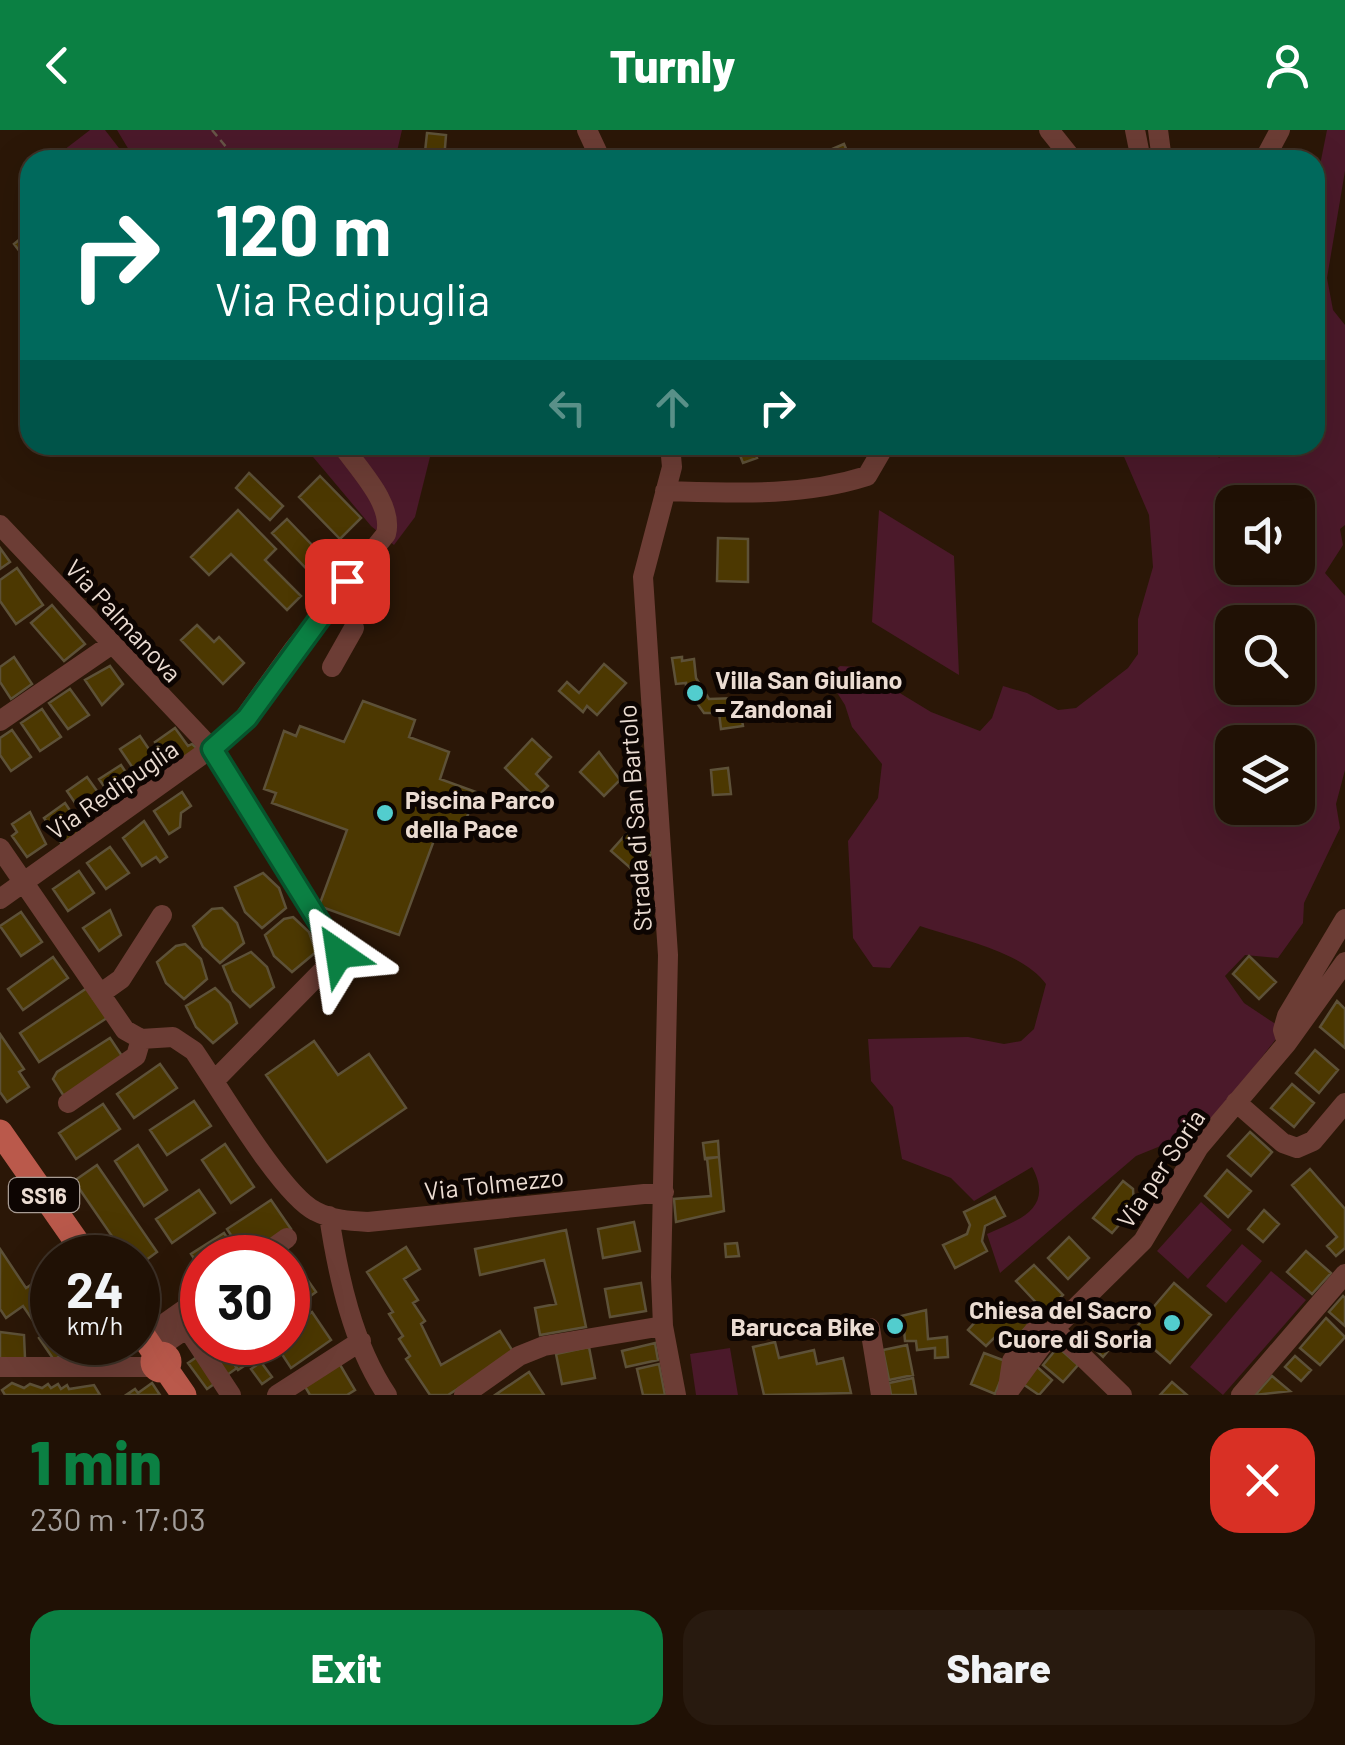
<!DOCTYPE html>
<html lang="en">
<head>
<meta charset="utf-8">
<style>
	body { margin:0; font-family:Barlow,sans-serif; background:#281a0f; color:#f1f3f6; height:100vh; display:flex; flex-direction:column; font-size:38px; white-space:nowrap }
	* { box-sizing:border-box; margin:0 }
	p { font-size:32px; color:#a29d9a }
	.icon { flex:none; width:55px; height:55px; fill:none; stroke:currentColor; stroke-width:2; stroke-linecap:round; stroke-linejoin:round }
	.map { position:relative; height:1265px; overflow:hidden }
	.drawer { display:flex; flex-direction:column; background:#201105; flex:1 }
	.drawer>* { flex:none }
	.top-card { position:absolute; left:20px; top:20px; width:1305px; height:305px; border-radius:30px; box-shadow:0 10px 40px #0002,0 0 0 2px #3d3127; background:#00695c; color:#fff; overflow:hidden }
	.buttons { position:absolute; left:1215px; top:355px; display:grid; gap:20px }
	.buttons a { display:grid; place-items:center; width:100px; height:100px; border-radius:20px; background:#201105; box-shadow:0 10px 40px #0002,0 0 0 2px #3d3127; font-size:50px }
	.speed { position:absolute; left:30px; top:1105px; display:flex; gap:20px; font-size:50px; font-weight:700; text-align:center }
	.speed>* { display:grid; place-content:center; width:130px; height:130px; border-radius:50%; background:#201105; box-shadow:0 10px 40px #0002,0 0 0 2px #3d3127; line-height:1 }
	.speed small { font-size:25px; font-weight:400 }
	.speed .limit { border:15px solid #d22; background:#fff; color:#111 }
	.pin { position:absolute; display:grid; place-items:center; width:85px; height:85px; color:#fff; margin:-42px; border-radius:20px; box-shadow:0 5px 15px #0006 }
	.me { position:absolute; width:110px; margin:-55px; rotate:328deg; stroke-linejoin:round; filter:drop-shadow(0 0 8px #0008) }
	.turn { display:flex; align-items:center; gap:35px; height:210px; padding:0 30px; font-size:45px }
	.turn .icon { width:130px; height:130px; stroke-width:2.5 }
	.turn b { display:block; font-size:70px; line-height:85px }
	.lanes { display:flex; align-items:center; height:95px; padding:0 30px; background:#0003; justify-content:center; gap:50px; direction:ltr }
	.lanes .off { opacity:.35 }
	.round { display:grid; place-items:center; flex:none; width:105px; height:105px; border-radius:30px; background:#281a0f }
	.summary { display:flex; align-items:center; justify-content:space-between; height:170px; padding:0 30px }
	h1 { font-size:60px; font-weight:800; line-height:75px; color:#0b8043 }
	.cta { display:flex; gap:20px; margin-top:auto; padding:20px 30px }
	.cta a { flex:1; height:115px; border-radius:30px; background:#0b8043; color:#fff; font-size:40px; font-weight:800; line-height:115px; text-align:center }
	.cta a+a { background:#281a0f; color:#f1f3f6 }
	header { display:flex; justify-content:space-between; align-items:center; height:130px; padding:0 30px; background:#0b8043; color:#fff; font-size:45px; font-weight:800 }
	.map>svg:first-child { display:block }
	.green { fill:#4b192a; fill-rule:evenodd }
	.building { fill:#4c3801; stroke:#5d5138; stroke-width:2.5 }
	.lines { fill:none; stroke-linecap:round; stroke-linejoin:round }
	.path { stroke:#675547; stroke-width:2.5; stroke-dasharray:8 5; stroke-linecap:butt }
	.minor { stroke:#6c3d35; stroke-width:20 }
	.major { stroke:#ba594b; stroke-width:25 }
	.route-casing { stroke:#07532c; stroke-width:25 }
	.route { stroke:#0b8043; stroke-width:18 }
	.poi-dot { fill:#52cdce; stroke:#0d0502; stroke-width:4 }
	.labels { text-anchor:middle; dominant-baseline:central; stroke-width:10; stroke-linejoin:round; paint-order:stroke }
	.shield { fill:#0d0502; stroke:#a89c94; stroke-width:2.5 }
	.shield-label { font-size:22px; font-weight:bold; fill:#ebdcd2 }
	.street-label { font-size:25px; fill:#ebdcd2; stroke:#0d0502 }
	.poi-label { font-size:25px; font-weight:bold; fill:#ebdcd2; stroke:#0d0502; text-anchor:start }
</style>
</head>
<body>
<header><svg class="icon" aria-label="back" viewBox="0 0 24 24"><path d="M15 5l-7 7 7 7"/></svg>Turnly<svg class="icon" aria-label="person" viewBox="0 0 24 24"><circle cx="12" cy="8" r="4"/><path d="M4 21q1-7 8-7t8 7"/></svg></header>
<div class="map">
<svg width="1345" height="1265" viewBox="0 0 1345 1265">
	<rect width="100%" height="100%" fill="#2b1707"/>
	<path class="green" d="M90,0H105L122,22L112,30H51Z
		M117,0H402L395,30H135Z
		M1327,0H1345V41L1327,148L1333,180L1345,195V395L1340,399L1343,415L1325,443L1345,466V640L1336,674L1340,698L1304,773L1303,793L1278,828L1245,825L1225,846L1244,873L1277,895L1279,905L1204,1002L1180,1017L1163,1015L1136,1026L1000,1143L987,1104C1018,1090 1055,1079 1032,1037L974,1071L951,1048L902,1029L893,977L871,951L868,909L968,907L1004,914L1021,911L1034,899L1046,854C1022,821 958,809 920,796L890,838L873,837L853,808L848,711L878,668L882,634L852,597L845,575L827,547L840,536L857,537L931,582L980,601L992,588L1003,556L1027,563L1058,580L1076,578L1128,538L1138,524V489L1153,437L1149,385L1119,315H1210L1219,328L1231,315H1315V60ZM1232,372H1298V438H1232ZM1232,492H1298V558H1232ZM1232,612H1298V678H1232Z
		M303,315H430L432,319L415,387L394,415L371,396Z
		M879,380L954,426L959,545L872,492Z
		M1201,1072L1232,1100L1188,1149L1157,1121Z
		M1242,1114L1262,1131L1226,1173L1206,1156Z
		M1271,1141L1306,1170L1223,1265L1190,1237Z
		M730,1218L738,1265H696L690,1224Z"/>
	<path class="building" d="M427,3L446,5L444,30H431V23L425,22Z
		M844,14L851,30H826L823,23Z
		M815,20L820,30H793Z
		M30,101V135L14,114Z
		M736,315H752L757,328L743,333Z
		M249,343L283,376L270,390L236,358Z
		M320,346L361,388L340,409L299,367Z
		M238,380L276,419L265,430L301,466L287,480L231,424L209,445L191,427Z
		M287,389L339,443L324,457L272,403Z
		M718,408L748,409V452L717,451Z
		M0,418L10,432L0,439Z
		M17,438L43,475L16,494L0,471V450Z
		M52,475L85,514L64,531L31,493Z
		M197,495L214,512L219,507L244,533L223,554L181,510Z
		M14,527L32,554L11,569L0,552V537Z
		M682,527V531L694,529L696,548L709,569L738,568L743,596L721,599L719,583H704L692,566L686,567V553L676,554L672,528Z
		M604,534L626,553L597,585L587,576L583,582L559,561L567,552L579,563Z
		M110,536L123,554L102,575L85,550Z
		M70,559L89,585L68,599L49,573Z
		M363,571L415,590L409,607L449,622L440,649L476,662L462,701L440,694L399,805L319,776L347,700L272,673L276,663L264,659L284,601L296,606L300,596L344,612Z
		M42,579L61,607L40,621L21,593Z
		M175,598L188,616L192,614L199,620L173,638L155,612Z
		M12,600L31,627L11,641L0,625V608Z
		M140,606L159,634L139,647L120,619Z
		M532,609L551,627L536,644L548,656L536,668L505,638Z
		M599,622L620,650L604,666L580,642Z
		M121,635L138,661L117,675L99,649Z
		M728,638L731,664L713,665L711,640Z
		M87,647L107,675L86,689L67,661Z
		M182,662L191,676L181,683L180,697L169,704L154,681Z
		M65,673L83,700L62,714L44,688Z
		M30,682L46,714L27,727L12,706L17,702L12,694Z
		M144,691L167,727L160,732L156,727L142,736L123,708Z
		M628,702L652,723L635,742L611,721Z
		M110,717L129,743L106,759L87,733Z
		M79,741L94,763L68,781L53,759Z
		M263,743L279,758L286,778L262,798L245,782L235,757Z
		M222,778L237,793L244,813L220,833L203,817L193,796L212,779Z
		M110,780L121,805L99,821L83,798Z
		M21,782L42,812L21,826L0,796Z
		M293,787L309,802L316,822L292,842L274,826L265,805L284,789Z
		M185,814L201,829L207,849L184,869L166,853L157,832L176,816Z
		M251,822L267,837L274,857L250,877L233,861L223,836Z
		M1249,826L1276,852L1259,869L1233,844Z
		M53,827L68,848L23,880L8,859Z
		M87,858L107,888L39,932L20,903Z
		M215,858L230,873L237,893L213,913L196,897L186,876Z
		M1337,871L1345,879V918L1320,897Z
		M0,904L24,939L19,942L29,957L7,972L0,962Z
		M110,908L122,926L65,968L53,949L57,942Z
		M314,911L338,945L369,924L406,978L327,1032L266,945Z
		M1315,920L1338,940L1319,963L1296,943Z
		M160,934L177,958L134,988L117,964Z
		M1292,954L1314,973L1294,997L1271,978Z
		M194,971L211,996L167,1025L150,1000Z
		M103,974L120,999L76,1029L59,1003Z
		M1250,1002L1272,1022L1251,1046L1228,1026Z
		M718,1011L719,1027L705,1029L703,1013Z
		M225,1014L254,1057L231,1073L202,1030Z
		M138,1015L167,1060L144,1076L115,1031Z
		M719,1027L724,1081L676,1092L674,1069L711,1066L707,1028Z
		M97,1035L157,1122L138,1136V1128H127L74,1051Z
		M1310,1039L1345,1079V1118L1336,1126L1327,1116L1337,1107L1292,1055Z
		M1227,1040L1251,1061L1228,1087L1205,1066Z
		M1123,1051L1133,1059L1134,1077L1116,1086L1119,1095L1112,1103L1093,1088Z
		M199,1060L215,1083L172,1113L156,1089Z
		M995,1067L1005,1086L985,1096L982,1111L987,1121L955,1138L943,1115L967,1104L970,1095L964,1082Z
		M271,1070L291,1099L246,1128L227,1099Z
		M1264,1080L1279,1094L1263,1112L1248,1099Z
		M634,1092L640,1121L603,1128L598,1099Z
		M566,1100L586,1197L540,1205L535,1178L556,1174L544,1130L480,1145L475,1119Z
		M224,1103L236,1121L231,1128H202V1141L191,1124Z
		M1069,1107L1089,1128L1068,1149L1048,1128Z
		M737,1113L739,1126L726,1127L725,1114Z
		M406,1117L420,1139L404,1149L418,1170L413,1173L425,1191L421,1194L441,1235L500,1201L514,1223L448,1265H430L406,1229L410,1226L399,1209L403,1206L389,1184L393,1182L367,1142Z
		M0,1119L26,1158L37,1151L52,1174V1189L38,1198L23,1176L6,1188L0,1179Z
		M286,1119L316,1162L288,1182V1128H275Z
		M1306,1121L1331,1143L1312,1164L1287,1142Z
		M1034,1135L1063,1165L1045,1182L1016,1151Z
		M52,1139V1162L42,1146Z
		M641,1153L646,1181L610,1187L605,1159Z
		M1174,1153L1211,1185L1170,1233L1133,1201Z
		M1343,1166L1345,1168V1196L1329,1182Z
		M1009,1176L1029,1194L1007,1217L996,1206L986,1216L968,1200L986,1180L997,1190Z
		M926,1180L928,1209L947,1207L948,1227L935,1228V1218L917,1220L916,1211H905L904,1200L898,1201L897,1187Z
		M312,1182L331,1210L291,1238L274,1212H288V1199Z
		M1326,1188L1345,1207L1320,1235L1300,1218Z
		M52,1199V1212L78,1214L54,1230L39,1208Z
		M1097,1201L1113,1215L1103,1227L1087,1212Z
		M0,1202L24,1205L25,1228L0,1229Z
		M93,1212H126L103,1228Z
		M219,1212H246L256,1228L238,1240Z
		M219,1212L237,1238L207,1259L188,1233Z
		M775,1212L779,1228L814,1220L817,1234L843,1228L851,1263L764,1265L753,1217Z
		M655,1213L658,1230L626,1237L622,1221Z
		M907,1215L913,1245L889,1250L883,1220Z
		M589,1217L595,1248L562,1254L556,1224Z
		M1058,1217L1078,1235L1063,1252L1043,1235Z
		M984,1223L1008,1232L995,1264L971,1254Z
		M1295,1226L1311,1240L1301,1251L1285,1237Z
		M261,1232L272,1247L262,1254L251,1239Z
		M339,1233L355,1260L347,1265H310L304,1255Z
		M659,1234L665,1265H643L637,1239Z
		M1035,1235L1052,1250L1039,1265L1020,1252Z
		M529,1242L544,1265H495Z
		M1272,1246L1290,1261L1255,1265Z
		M913,1248L916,1265H891L889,1253Z
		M1172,1252L1187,1265H1160Z
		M12,1253L24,1258L30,1254L42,1258L48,1254L51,1258L58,1254L61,1259L67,1255L69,1259L94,1255L100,1265H5L2,1260Z
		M152,1253L160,1265H126L135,1259L138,1263Z"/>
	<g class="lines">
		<path class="path" d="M212,0L237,30"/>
		<path class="minor" d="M587,0L601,30
			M1049,0L1073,30
			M1135,0L1141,30
			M1158,0L1162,30
			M1264,30L1280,0
			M670,315L672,337L643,447L668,825L661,1147L663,1196L676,1265
			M665,361C734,363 801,367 867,346L885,315
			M0,395L212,619L339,824L215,950
			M332,537L354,498
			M0,591L112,514
			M0,718L125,900L141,909
			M0,769L234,602L293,520L386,404C394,374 358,339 342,315
			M100,864L121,849L162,785
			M141,909L173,907L194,921C219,957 281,1064 315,1081C332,1090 350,1091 368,1092L664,1062
			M1287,913L1283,900L1287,886L1345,789
			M1236,972L1283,1013L1297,1018L1313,1011L1345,973
			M68,973L136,926L141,909
			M329,1086C338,1146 353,1215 387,1265
			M259,1128L287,1108
			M870,1198L881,1265
			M1054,1199L1122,1265
			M144,1208L202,1167
			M164,1224L167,1212L187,1198L231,1265
			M0,1237H154
			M1008,1258L1012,1231L1037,1197
			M277,1265L361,1211
			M464,1265L519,1226L544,1216L663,1196
			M1006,1265L1054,1199L1143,1111L1199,1017L1287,913L1345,832
			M1241,1265L1345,1144"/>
		<path class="major" d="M0,1002L88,1128
			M138,1198L156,1225
			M153 1232a8 8 0 1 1 16 0a8 8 0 1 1-16 0Z
			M166,1239L184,1265"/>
	</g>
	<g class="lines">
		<defs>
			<path id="route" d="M339,824L212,619L247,588L347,451"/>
		</defs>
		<use href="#route" class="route-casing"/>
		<use href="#route" class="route"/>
	</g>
	<g class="poi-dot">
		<circle cx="695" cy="563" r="10"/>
		<circle cx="385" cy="683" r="10"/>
		<circle cx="1172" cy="1193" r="10"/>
		<circle cx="895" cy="1196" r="10"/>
	</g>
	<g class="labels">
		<rect class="shield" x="9" y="1048" width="70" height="34" rx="8"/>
		<g class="shield-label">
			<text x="44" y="1065">SS16</text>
		</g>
		<g class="street-label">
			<text transform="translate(124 490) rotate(47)">Via Palmanova</text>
			<text transform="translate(112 659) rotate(-35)">Via Redipuglia</text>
			<text transform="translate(634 688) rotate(-94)">Strada di San Bartolo</text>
			<text transform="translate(1160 1038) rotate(-56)">Via per Soria</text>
			<text transform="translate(494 1053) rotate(-6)">Via Tolmezzo</text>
		</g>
		<g class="poi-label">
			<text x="715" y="549">Villa San Giuliano<tspan x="715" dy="29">- Zandonai</tspan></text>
			<text x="405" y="669">Piscina Parco<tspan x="405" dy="29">della Pace</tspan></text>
			<text x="1152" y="1179" text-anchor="end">Chiesa del Sacro<tspan x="1152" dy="29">Cuore di Soria</tspan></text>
			<text x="875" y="1196" text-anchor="end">Barucca Bike</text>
		</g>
	</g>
</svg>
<div class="buttons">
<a><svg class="icon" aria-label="sound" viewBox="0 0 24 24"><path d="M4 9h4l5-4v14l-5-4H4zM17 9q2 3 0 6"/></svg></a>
<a><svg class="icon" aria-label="search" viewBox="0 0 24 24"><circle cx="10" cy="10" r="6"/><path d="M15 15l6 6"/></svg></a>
<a><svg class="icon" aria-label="layers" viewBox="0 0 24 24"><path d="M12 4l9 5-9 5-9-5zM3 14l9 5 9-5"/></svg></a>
</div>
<div class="speed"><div>24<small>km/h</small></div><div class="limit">30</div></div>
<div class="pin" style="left:347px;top:451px;background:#d93025"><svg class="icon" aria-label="arrive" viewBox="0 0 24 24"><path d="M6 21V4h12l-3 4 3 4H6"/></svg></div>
<svg class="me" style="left:339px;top:824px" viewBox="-20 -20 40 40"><path d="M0-17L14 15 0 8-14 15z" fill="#0b8043" stroke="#fff" stroke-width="4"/></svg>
<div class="top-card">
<div class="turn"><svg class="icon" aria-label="right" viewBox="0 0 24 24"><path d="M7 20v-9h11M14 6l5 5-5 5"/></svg><div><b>120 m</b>Via Redipuglia</div></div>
<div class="lanes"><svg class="icon off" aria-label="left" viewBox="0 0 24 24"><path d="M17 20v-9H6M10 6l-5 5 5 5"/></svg><svg class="icon off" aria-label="ahead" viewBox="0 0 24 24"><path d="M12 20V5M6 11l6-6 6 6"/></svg><svg class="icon" aria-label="right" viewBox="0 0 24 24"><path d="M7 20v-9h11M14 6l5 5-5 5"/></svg></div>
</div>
</div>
<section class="drawer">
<div class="summary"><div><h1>1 min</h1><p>230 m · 17:03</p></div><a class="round" style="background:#d93025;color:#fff"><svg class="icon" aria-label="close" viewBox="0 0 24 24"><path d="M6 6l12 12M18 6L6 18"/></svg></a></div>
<div class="cta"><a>Exit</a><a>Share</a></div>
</section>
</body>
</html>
